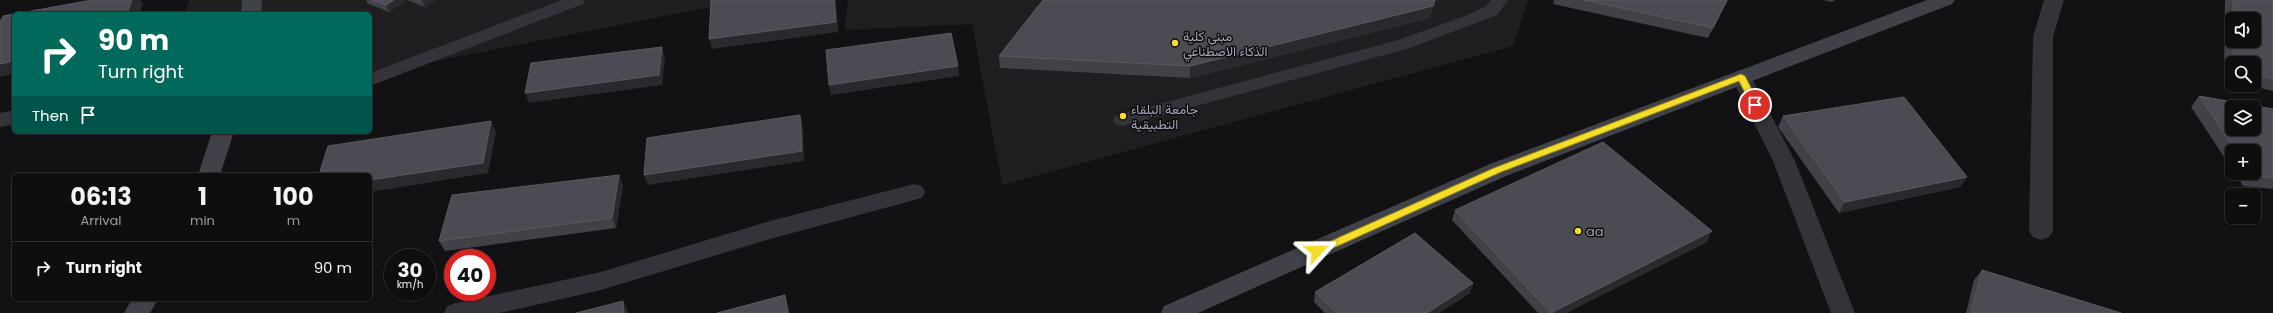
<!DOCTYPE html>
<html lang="en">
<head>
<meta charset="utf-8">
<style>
	body { margin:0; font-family:Poppins,Vazirmatn,sans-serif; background:#171718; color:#f1f3f6; height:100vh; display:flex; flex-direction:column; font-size:15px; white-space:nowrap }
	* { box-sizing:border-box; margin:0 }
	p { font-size:13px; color:#9b9c9e }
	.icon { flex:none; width:22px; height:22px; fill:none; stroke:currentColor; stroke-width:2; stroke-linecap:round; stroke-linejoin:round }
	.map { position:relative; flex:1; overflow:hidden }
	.details { position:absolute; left:12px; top:173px; width:360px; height:128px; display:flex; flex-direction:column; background:#0e0e0f; border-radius:6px; box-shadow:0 1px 3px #0004,0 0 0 1px #2e2e2f }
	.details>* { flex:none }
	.banner { position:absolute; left:12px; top:12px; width:360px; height:122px; border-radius:6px; box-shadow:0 1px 3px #0004,0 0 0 1px #2e2e2f; background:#00695c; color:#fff; overflow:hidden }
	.fabs { position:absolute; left:2225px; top:12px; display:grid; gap:8px }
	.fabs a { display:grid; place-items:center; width:36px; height:36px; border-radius:6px; background:#0e0e0f; box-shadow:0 1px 3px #0004,0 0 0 1px #2e2e2f; font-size:20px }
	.speed { position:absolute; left:384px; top:249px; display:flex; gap:8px; font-size:20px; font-weight:700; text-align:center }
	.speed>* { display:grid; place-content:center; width:52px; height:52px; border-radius:50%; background:#0e0e0f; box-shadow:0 1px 3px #0004,0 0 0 1px #2e2e2f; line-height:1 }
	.speed small { font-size:10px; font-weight:400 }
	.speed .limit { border:6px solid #d22; background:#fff; color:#111 }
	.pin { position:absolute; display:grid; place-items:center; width:34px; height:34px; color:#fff; margin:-17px; border:2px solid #fff; border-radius:50%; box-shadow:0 1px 4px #0007 }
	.me { position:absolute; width:44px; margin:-22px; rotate:66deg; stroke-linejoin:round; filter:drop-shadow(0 0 3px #0008) }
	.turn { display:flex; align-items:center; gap:14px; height:84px; padding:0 20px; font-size:18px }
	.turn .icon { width:52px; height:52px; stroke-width:2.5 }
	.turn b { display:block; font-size:28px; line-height:34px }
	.then { display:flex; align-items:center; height:38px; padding:0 20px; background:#0003; gap:8px; font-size:15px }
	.eta { display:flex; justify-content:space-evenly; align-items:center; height:68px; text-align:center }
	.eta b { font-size:24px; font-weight:700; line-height:28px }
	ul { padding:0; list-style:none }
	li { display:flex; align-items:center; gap:12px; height:52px; padding:0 20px; border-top:1px solid #2e2e2f }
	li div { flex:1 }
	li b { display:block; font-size:15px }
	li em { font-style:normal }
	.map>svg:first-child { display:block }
	.built { fill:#1f1e21 }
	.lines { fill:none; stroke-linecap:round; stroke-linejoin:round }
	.lane { fill:#333339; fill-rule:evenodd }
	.street { fill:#333339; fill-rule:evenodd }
	.secondary { fill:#414149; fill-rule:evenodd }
	.wall { fill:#414147; fill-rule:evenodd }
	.shaded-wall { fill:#2a292e }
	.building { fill:#4c4b53; stroke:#5a5962; fill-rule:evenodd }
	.route { fill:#f5dd29; stroke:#9f901b }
	.poi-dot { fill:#f5dd29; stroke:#0d0d0f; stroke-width:1.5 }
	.labels { text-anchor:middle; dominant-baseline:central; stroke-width:3; stroke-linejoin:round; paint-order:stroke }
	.poi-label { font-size:13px; fill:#a3a5b5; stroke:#0d0d0f; text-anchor:start }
</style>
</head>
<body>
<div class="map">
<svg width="2273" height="313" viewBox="0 0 2273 313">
	<rect width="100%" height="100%" fill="#121214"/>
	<path class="built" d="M189,0H746L370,74V14H185Z
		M848,0H1528L1513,46L1002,185L972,24L845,30Z"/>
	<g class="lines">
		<path class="lane" d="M562,0H585L583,4L370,86V73Z
			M1491,0H1508L1497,15L1410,48L1122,126L1115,124L1113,120L1115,116L1122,114L1398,40L1465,16L1485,7Z"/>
		<path class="street" d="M2044,0H2064L2053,37V231L2049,237L2041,240L2033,237L2029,231L2033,37Z
			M1741,70L1748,72L1751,77L1795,161L1855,313H1831L1773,161L1731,77L1734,72Z
			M14,110V124L0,127V113Z
			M914,184L922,186L925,192L922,198L770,239L601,290L500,313H444L447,306L456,303L601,272L770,221Z"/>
		<path class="secondary" d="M242,0H262L261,14H241Z
			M1927,0H1955L1952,4L1506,176L1198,313H1161L1164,306L1490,164Z
			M212,132H234L220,175H198Z
			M132,299H158L150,313H124Z"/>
	</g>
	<path class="wall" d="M366,0H407L389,12L367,3Z
		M407,0H436L425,7Z
		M1043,0H1436L1430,18L1190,78L1000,68L999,56Z
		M1554,0H1728L1708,38L1553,4Z
		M1823,0H1835L1832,2Z
		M2226,0H2273V91L2249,85H2254V63H2232V81L2224,79L2225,1ZM2232,19H2254V41H2232Z
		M2199,96L2273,109V189L2243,186L2235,173H2254V151H2232V169L2191,107Z
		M1783,116L1967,177L1960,187L1839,213L1778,127Z
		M623,185L616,228L445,251L439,241Z
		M1455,210L1707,242L1566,313H1538L1452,220Z
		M1982,270L2121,313H1966L1974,280Z
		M1473,283L1470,293L1439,313H1325L1314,302L1315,292Z"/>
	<path class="shaded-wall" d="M132,0H140L143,4L139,14H127Z
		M394,0H407L389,12L386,5Z
		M423,0H436L425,7L422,1Z
		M834,0H836L838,32L712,49L709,39Z
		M1435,0H1436L1430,18L1190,78V66Z
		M1727,0H1728L1708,38Z
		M662,47L665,57L662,85L529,103L525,93Z
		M14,61V74L0,77V64Z
		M958,66L959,76L831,95L829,85Z
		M800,115L803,126L804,161L648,185L644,175Z
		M491,121L496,132L488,173L370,192V180Z
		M619,175L623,185L616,228L612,218Z
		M1967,177L1960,187L1839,213L1845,202Z
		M1712,231L1707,242L1566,313H1550Z
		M1473,283L1470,293L1439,313H1427Z
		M785,295L788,306L790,313H788Z
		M623,301L628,311V313H624Z"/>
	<path class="building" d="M92,0H132L127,14H15Z
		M372,0H394L386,5Z
		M711,0H834L836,22L709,39Z
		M1043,0H1435L1433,6L1190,66L999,56Z
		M1584,0H1727L1713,28Z
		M2233,0H2273V79L2254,74V63H2233V41H2254V19H2233Z
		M14,14V61L0,64V22L3,16Z
		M951,33L958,66L829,85L826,50Z
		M662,47L659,75L525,93L531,63Z
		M2199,96L2273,109V178L2252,175L2251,173H2254V151H2236ZM2232,107H2254V129H2232Z
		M1904,97L1967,177L1845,202L1783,116Z
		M800,115L802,151L644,175L647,138Z
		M491,121L483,163L370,180V175H319L328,146Z
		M1603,142L1712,231L1551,313L1455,210Z
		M619,175L612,218L439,241L452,195Z
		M1415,233L1473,283L1427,313H1337L1315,292Z
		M1982,270L2121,313H1971Z
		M785,295L788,313H717Z
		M623,301L624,313H576Z"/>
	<path class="route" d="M1741,74L1745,76L1760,105L1758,107H1752L1739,81L1501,172L1320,254H1313L1312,251L1313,249L1494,168Z"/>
	<g class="poi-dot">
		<circle cx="1175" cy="43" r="4"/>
		<circle cx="1123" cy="116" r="4"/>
		<circle cx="1578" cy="231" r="4"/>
	</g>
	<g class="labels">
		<g class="poi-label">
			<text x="1183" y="36">مبنى كلية<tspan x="1183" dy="15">الذكاء الاصطناعي</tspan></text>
			<text x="1131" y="109">جامعة البلقاء<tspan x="1131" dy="15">التطبيقية</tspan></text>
			<text x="1586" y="231">aa</text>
		</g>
	</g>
</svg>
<div class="fabs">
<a><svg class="icon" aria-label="sound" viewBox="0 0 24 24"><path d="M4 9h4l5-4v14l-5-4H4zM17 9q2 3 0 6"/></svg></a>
<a><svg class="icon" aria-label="search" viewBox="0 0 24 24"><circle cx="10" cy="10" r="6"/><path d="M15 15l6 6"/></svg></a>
<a><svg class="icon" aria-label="layers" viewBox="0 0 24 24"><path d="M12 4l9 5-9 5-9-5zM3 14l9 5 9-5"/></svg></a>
<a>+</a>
<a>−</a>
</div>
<div class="speed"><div>30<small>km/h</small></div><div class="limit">40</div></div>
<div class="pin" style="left:1755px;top:105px;background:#d93025"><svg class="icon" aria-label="arrive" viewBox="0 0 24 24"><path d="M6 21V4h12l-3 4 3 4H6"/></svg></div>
<svg class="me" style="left:1317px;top:251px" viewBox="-20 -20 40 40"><path d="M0-17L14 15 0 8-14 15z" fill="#f5dd29" stroke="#fff" stroke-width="4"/></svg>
<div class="banner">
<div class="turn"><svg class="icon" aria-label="right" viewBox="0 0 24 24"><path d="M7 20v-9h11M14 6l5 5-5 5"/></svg><div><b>90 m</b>Turn right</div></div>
<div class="then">Then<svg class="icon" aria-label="arrive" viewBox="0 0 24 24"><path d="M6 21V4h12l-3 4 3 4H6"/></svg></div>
</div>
<section class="details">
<div class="eta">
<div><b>06:13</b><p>Arrival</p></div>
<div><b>1</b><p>min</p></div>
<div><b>100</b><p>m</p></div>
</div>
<ul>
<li><svg class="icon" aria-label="right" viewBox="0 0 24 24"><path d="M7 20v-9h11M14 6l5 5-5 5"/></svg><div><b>Turn right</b></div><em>90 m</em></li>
</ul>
</section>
</div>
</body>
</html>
